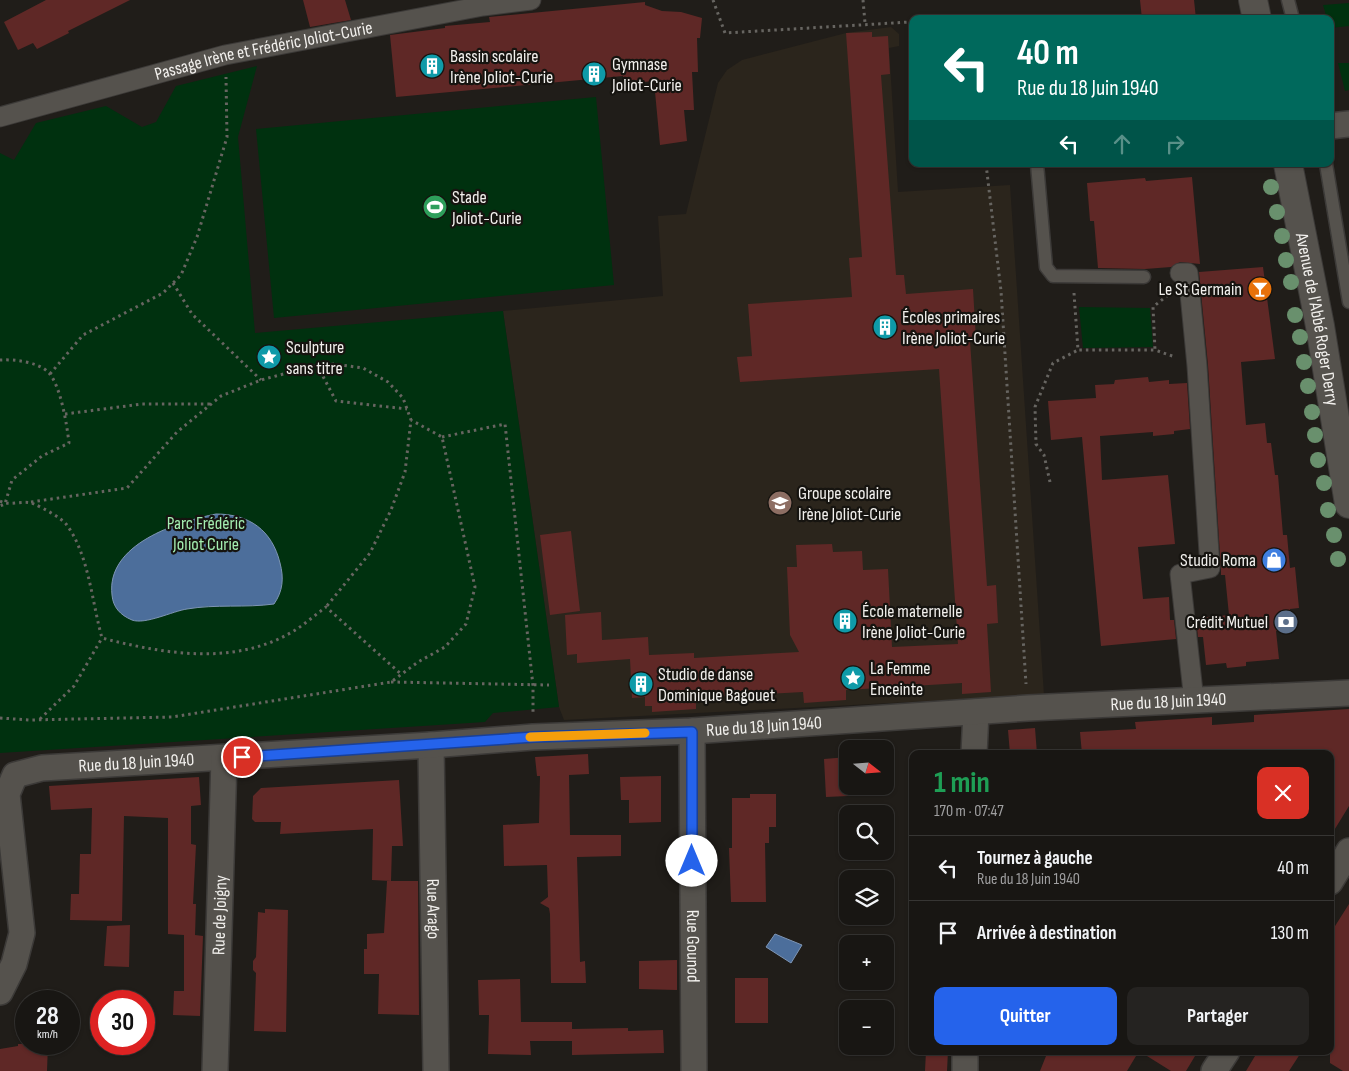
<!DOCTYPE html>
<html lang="fr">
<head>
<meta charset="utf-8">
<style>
	body { margin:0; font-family:"Sofia Sans Condensed",sans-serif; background:#252321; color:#f1f3f6; height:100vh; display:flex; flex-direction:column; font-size:19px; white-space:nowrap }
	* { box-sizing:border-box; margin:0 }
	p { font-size:16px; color:#9f9fa0 }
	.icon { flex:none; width:28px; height:28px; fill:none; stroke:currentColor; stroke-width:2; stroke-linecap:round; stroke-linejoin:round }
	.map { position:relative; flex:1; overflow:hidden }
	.details { position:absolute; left:909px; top:750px; width:425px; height:305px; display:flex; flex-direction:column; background:#181613; border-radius:10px; box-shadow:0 1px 4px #0004,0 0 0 1px #363533 }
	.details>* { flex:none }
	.banner { position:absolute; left:909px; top:15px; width:425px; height:152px; border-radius:10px; box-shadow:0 1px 4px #0004,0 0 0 1px #363533; background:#00695c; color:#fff; overflow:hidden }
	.needle { width:32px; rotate:107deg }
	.buttons { position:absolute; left:839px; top:740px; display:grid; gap:10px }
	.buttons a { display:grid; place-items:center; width:55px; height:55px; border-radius:10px; background:#181613; box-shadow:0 1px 4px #0004,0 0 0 1px #363533; font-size:25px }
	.speed { position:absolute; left:15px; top:990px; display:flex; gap:10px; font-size:25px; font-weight:700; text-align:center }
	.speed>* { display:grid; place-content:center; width:65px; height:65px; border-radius:50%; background:#181613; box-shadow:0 1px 4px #0004,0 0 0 1px #363533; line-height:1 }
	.speed small { font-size:12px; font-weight:400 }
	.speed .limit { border:8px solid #d22; background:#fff; color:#111 }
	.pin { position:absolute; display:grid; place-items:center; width:42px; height:42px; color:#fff; margin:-21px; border:2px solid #fff; border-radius:50%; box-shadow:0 1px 5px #0007 }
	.me { position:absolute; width:55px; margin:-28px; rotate:0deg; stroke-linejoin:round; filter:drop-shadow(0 0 4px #0008) }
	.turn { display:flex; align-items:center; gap:18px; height:105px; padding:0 25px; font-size:22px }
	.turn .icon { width:65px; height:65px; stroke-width:2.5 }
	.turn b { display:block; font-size:35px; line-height:42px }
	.lanes { display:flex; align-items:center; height:48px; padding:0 25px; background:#0003; justify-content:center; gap:25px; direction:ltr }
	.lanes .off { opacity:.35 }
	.round { display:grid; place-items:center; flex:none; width:52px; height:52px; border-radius:10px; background:#252321 }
	.summary { display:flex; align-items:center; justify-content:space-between; height:85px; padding:0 25px }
	h1 { font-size:30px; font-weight:700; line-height:38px; color:#1e9e55 }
	.action { display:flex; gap:10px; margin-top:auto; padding:10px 25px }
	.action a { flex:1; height:58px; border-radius:10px; background:#2563eb; color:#fff; font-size:20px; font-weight:700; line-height:58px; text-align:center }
	.action a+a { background:#252321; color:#f1f3f6 }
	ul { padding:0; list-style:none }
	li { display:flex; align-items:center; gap:15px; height:65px; padding:0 25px; border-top:1px solid #363533 }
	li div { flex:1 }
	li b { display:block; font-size:19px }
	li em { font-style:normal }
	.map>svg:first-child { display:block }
	.built { fill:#2b251c }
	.green { fill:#00310f }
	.water { fill:#4c6e9b; stroke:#7e95b4 }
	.building { fill:#5f2826 }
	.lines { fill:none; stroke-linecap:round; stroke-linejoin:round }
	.service-casing { stroke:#3c3a38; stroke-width:15 }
	.pedestrian-casing { stroke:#3c3a38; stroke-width:21 }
	.minor-casing { stroke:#3c3a38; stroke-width:28 }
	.secondary-casing { stroke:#3c3a38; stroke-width:30 }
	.path { stroke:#676561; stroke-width:3; stroke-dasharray:2.5 4; stroke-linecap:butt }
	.service { stroke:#55524d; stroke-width:12 }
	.pedestrian { stroke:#55524d; stroke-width:19 }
	.minor { stroke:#55524d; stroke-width:25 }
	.secondary { stroke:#55524d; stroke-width:28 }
	.tree { fill:#69906d }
	.route-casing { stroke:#184099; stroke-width:12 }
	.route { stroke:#2563eb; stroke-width:9 }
	.slow { stroke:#f59e0b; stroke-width:9 }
	.labels { text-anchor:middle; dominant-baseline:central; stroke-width:4.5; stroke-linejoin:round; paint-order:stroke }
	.street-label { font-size:18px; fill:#f2f0ed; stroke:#161410 }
	.poi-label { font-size:18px; fill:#f2f0ed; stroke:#161410; text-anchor:start }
	.park-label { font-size:18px; fill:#a4eeb1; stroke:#161410 }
</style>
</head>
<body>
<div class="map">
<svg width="1349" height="1071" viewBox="0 0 1349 1071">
	<rect width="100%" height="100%" fill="#201d19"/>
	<path class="built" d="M891,27L899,34V46L889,48L898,192L1010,185L1044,695L564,720L559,707L503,311L663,296L658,216L686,214L718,83L727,70L742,60L846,33Z"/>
	<path class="green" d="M1349,3V26L1330,28V19H1327L1323,5Z
		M1338,63H1349V90L1345,91Z
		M257,66L238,137L255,333L503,311L559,707L493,713L485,722L0,753V153L14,160L36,123L106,106L142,127L156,122L176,86Z
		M596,97L614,285L274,318L256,129Z
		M1079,307L1150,308L1153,347L1083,348Z"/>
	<path class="water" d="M216,514C249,514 272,530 280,563C284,578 283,591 274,604C245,608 216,604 187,609C173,611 145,625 132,620C120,615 113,607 112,595C106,544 177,522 216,514Z
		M775,934L802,945L791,963L766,947Z"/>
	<path class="building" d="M46,0H130L68,31L69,33L37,49L33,43L18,50L4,22Z
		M303,0H345L351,20L310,27Z
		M1140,0H1194L1196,19H1142Z
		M645,2V5L662,11L681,12L702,18L700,38H697L698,72H692L694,110H684L687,141L660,145L654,81L623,84V76L396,97L390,35L445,28V26L490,22L489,17Z
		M872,32V37L888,36L890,74L881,75L896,275H904L906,294L973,289L976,340L970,341L987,586L996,585L998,623L987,624L991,692L962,694V683L846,690V700L804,703L803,692L696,698V709L652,712V706H645V697L632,698L630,659L577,663V654L567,655L565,615L601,612L602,640L648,637L649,655L694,653V658L799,652L790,635L787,567H797L796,545L832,544L833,552L862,551L863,570L888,569L892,647L958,644L939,369L740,382L737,357L752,356L748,304L852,297L849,258L862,257L846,33Z
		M1192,177L1200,264L1180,262L1171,267L1145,269L1098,268L1094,221H1090L1087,183L1145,178L1146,181Z
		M1263,267L1275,359L1241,362L1246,425L1265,423L1267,443H1271L1275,475H1278L1283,535H1287L1290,568L1295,567L1299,608L1290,609L1291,629L1276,631L1279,659L1246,662V666L1227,668L1226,663L1206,665L1203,637H1198L1196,618L1229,615L1225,575H1221V571L1208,365L1199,272Z
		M1148,377L1149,382L1169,380V384L1187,383L1190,429L1174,431V434L1153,436V432L1100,436L1102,480L1168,475L1175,544L1138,547L1143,599L1169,597L1170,620H1174L1176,639L1101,646L1082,437L1051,440L1048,401L1096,398L1095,385L1114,384L1115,380Z
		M571,531L580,611L550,615L540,535Z
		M1349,709V806L1330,837V754H1211V750L1082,754L1080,732L1136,729L1135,722L1212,717V725L1254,722V715Z
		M1035,728L1037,754H1010L1008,730Z
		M588,754L589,774L569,775L570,835H621V856L577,857L580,962L585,961L586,983H551L550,914L549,908L540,903L548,897L547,865L504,866L503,825L539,823L540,776H537L535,757Z
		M848,757V796L826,797L824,759Z
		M661,776V822L629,823V800H621L620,777Z
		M199,777L201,805L191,806V844L196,845L193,904H196L195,935L203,936L200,1016L173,1015L174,991H184V935L168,934V818L124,816L122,921L70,920L71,894H79L80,854H91L92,808L51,810L49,786Z
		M399,780L403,846H392L391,881L372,880L373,829L280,834L281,822H255L252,819L253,796L261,788Z
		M750,794H776V827H769V843H765L766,902H731L729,848H732V798H750Z
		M387,881H418L419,1015L378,1014L379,974H364V949H367V934L384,933Z
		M1349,904V1071H1343L1330,1063V934Z
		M265,909L288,910L286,1032L254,1031L256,973L253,970V961L256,957L258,912L265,913Z
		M130,925L129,967L104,966L107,926Z
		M677,960V990L639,989V961Z
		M735,978H768V1023H735Z
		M520,979L521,1022H572V1037V1029L628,1028V1031L663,1030L664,1053L572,1055V1041H530L531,1055L488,1054L489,1015H479L478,980Z
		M18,1044H48L47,1071H0V1049L18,1046Z
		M926,1051H948L947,1071H925Z
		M1048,1051H1139L1127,1071H1040Z
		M1139,1051H1198L1186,1071H1171Z
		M1258,1051H1302L1289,1071H1246Z"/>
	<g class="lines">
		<defs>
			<path id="service" d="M1288,0L1293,19
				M1037,164L1046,267L1053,276L1144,277
				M1326,164L1349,302"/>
			<g id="pedestrian">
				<path id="s1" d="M0,117L225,55L483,6L531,0"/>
				<path d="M1180,273H1188L1197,366L1210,568L1180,574L1194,701"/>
			</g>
			<g id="minor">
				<path d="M1330,126L1349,124"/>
				<path id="s2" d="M692,731L694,1071"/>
				<path id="s3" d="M431,745L436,1071"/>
				<path d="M974,754L976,712"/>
				<path d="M1330,882L1349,851"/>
				<path id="s4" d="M0,992L14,964L22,933L7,794L15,775L42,768L431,745L533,737L692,731L1028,708L1349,693"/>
				<path id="s5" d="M215,1071L224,758"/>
				<path d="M965,1071V1051"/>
				<path d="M1214,1071L1227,1051"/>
			</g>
			<g id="secondary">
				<path d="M1253,0L1257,19"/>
				<path id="s6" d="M1288,164L1320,326L1349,504"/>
			</g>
		</defs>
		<use href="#service" class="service-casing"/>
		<use href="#pedestrian" class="pedestrian-casing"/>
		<use href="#minor" class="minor-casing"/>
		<use href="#secondary" class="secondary-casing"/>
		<path class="path" d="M713,0L725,33L910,22L912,48
			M863,0L865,23
			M986,164L1001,291L1026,684
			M173,283L192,314L261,380
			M1074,293L1078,350H1155
			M1168,295L1153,307L1155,350L1175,357
			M0,360C14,359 38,362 48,372C61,385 67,426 69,443L42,456L12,480L5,504L0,506
			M317,365L336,401L407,409
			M50,374L83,335L163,293L181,275L197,237L227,137L226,77
			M65,414L142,404H211
			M442,437L505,424L533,686V714
			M1050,482L1044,455L1036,444L1035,407L1053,363L1078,350
			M0,501C11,507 23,499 34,504C43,508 60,517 66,524C89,554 92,603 102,638C164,654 234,666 292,632C304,625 315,615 326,607L401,674
			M31,502L127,488L177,432L221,396L261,380L317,365L334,364L363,368L388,382L403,398L411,420L405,472L391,510L370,553L326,607
			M391,682L549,685
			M0,718L29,720L172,717L391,682L418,662L445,647L466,624L475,587L442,437L411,420
			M40,719L74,686L102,638"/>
		<use href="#service" class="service"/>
		<use href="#pedestrian" class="pedestrian"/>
		<use href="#minor" class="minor"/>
		<use href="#secondary" class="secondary"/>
	</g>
	<g class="tree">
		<circle cx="1271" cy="187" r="8"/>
		<circle cx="1277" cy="212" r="8"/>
		<circle cx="1282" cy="236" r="8"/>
		<circle cx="1286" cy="260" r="8"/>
		<circle cx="1291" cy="282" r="8"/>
		<circle cx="1295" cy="315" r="8"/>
		<circle cx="1300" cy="337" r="8"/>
		<circle cx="1304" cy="362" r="8"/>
		<circle cx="1308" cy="386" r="8"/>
		<circle cx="1312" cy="412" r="8"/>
		<circle cx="1315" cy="435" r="8"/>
		<circle cx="1318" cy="460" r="8"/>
		<circle cx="1324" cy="483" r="8"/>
		<circle cx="1328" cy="510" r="8"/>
		<circle cx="1334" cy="535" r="8"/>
		<circle cx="1338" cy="559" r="8"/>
	</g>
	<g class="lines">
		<defs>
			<path id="route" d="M242,757L534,737L692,732V861"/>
		</defs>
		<use href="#route" class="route-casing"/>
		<use href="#route" class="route"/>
		<path class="slow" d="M530,737L645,733"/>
	</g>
	<defs>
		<symbol id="building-disc" viewBox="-11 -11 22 22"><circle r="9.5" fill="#0f9aa8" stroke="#161410"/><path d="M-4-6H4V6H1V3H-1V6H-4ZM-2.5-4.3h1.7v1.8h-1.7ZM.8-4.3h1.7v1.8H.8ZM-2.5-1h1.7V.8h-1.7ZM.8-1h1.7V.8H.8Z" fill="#fff"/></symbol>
		<symbol id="stadium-disc" viewBox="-11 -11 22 22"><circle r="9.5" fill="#2e9e5b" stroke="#161410"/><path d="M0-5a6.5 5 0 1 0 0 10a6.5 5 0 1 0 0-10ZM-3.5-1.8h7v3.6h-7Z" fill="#fff"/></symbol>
		<symbol id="bar-disc" viewBox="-11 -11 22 22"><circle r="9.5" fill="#e8710a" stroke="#161410"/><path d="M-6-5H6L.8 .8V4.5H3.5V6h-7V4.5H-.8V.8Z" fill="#fff"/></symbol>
		<symbol id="sight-disc" viewBox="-11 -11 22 22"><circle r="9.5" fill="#0f9aa8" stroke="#161410"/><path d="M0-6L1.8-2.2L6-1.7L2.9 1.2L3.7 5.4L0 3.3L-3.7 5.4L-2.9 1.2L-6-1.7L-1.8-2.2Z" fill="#fff"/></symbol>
		<symbol id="school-disc" viewBox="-11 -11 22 22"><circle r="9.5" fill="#8d6e63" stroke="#161410"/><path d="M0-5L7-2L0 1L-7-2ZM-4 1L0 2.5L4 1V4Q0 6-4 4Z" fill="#fff"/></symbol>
		<symbol id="shop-disc" viewBox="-11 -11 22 22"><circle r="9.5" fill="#3f7fe0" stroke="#161410"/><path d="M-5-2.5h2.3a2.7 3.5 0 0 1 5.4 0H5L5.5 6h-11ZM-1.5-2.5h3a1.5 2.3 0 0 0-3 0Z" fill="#fff"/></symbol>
		<symbol id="bank-disc" viewBox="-11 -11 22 22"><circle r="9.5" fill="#5c6f8a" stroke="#161410"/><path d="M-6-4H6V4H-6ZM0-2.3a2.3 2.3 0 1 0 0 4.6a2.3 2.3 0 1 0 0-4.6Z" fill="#fff"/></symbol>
	</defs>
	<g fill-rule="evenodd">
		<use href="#building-disc" x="418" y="52" width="28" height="28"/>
		<use href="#building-disc" x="580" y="60" width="28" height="28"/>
		<use href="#stadium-disc" x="421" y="193" width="28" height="28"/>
		<use href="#bar-disc" x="1246" y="275" width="28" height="28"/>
		<use href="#building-disc" x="871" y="313" width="28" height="28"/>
		<use href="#sight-disc" x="255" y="343" width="28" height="28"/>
		<use href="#school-disc" x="766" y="489" width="28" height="28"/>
		<use href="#shop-disc" x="1260" y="546" width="28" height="28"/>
		<use href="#building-disc" x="831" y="607" width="28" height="28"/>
		<use href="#bank-disc" x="1272" y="608" width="28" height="28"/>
		<use href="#sight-disc" x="839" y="664" width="28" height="28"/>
		<use href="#building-disc" x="627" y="670" width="28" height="28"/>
	</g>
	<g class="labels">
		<g class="street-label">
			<text stroke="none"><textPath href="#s1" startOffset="272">Passage Irène et Frédéric Joliot-Curie</textPath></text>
			<text stroke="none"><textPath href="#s6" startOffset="158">Avenue de l'Abbé Roger Derry</textPath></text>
			<text stroke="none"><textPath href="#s4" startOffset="1380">Rue du 18 Juin 1940</textPath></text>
			<text stroke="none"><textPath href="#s4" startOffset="975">Rue du 18 Juin 1940</textPath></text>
			<text stroke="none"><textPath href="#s4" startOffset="346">Rue du 18 Juin 1940</textPath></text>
			<text stroke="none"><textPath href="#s3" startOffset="164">Rue Arago</textPath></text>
			<text stroke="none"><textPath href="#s5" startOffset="156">Rue de Joigny</textPath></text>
			<text stroke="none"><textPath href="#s2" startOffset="215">Rue Gounod</textPath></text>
		</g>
		<g class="poi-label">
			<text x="450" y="56">Bassin scolaire<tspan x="450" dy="21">Irène Joliot-Curie</tspan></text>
			<text x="612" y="64">Gymnase<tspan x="612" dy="21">Joliot-Curie</tspan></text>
			<text x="452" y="197">Stade<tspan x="452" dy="21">Joliot-Curie</tspan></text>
			<text x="1242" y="289" text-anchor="end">Le St Germain</text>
			<text x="902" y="317">Écoles primaires<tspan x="902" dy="21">Irène Joliot-Curie</tspan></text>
			<text x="286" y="347">Sculpture<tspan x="286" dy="21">sans titre</tspan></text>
			<text x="798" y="493">Groupe scolaire<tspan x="798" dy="21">Irène Joliot-Curie</tspan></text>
			<text x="1256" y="560" text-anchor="end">Studio Roma</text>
			<text x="862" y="611">École maternelle<tspan x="862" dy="21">Irène Joliot-Curie</tspan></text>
			<text x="1268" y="622" text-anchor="end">Crédit Mutuel</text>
			<text x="870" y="668">La Femme<tspan x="870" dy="21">Enceinte</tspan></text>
			<text x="658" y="674">Studio de danse<tspan x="658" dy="21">Dominique Bagouet</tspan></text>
		</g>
		<g class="park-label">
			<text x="206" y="523">Parc Frédéric<tspan x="206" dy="21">Joliot Curie</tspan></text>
		</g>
	</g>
</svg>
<div class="buttons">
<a><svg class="needle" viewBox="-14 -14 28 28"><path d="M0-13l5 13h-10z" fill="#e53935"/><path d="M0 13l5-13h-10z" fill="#9f9fa0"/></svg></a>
<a><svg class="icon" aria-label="search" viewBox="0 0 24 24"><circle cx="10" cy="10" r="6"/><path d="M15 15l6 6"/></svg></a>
<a><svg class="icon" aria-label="layers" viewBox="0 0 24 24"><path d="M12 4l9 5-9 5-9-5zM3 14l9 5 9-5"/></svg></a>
<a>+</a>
<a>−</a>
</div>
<div class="speed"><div>28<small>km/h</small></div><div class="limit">30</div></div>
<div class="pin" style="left:242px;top:757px;background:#d93025"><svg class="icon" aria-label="arrive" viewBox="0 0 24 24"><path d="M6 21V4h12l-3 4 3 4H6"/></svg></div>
<svg class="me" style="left:692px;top:861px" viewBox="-20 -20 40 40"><circle r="19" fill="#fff"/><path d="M0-13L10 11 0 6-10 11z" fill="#2563eb"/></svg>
<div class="banner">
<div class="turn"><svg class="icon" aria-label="left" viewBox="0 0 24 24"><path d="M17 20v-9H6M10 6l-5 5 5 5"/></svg><div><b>40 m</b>Rue du 18 Juin 1940</div></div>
<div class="lanes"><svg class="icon" aria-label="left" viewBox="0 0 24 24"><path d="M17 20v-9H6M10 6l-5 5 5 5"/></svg><svg class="icon off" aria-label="ahead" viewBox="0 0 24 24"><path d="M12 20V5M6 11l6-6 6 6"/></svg><svg class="icon off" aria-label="right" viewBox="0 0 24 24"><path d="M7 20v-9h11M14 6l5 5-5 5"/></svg></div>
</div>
<section class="details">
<div class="summary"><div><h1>1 min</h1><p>170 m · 07:47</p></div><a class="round" style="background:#d93025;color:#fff"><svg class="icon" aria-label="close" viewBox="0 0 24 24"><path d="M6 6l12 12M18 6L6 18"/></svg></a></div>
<ul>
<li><svg class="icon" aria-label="left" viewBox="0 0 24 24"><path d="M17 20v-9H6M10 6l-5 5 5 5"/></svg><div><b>Tournez à gauche</b><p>Rue du 18 Juin 1940</p></div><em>40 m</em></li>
<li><svg class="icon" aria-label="arrive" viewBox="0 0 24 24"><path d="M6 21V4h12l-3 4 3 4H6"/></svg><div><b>Arrivée à destination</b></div><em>130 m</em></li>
</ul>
<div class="action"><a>Quitter</a><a>Partager</a></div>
</section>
</div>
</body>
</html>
